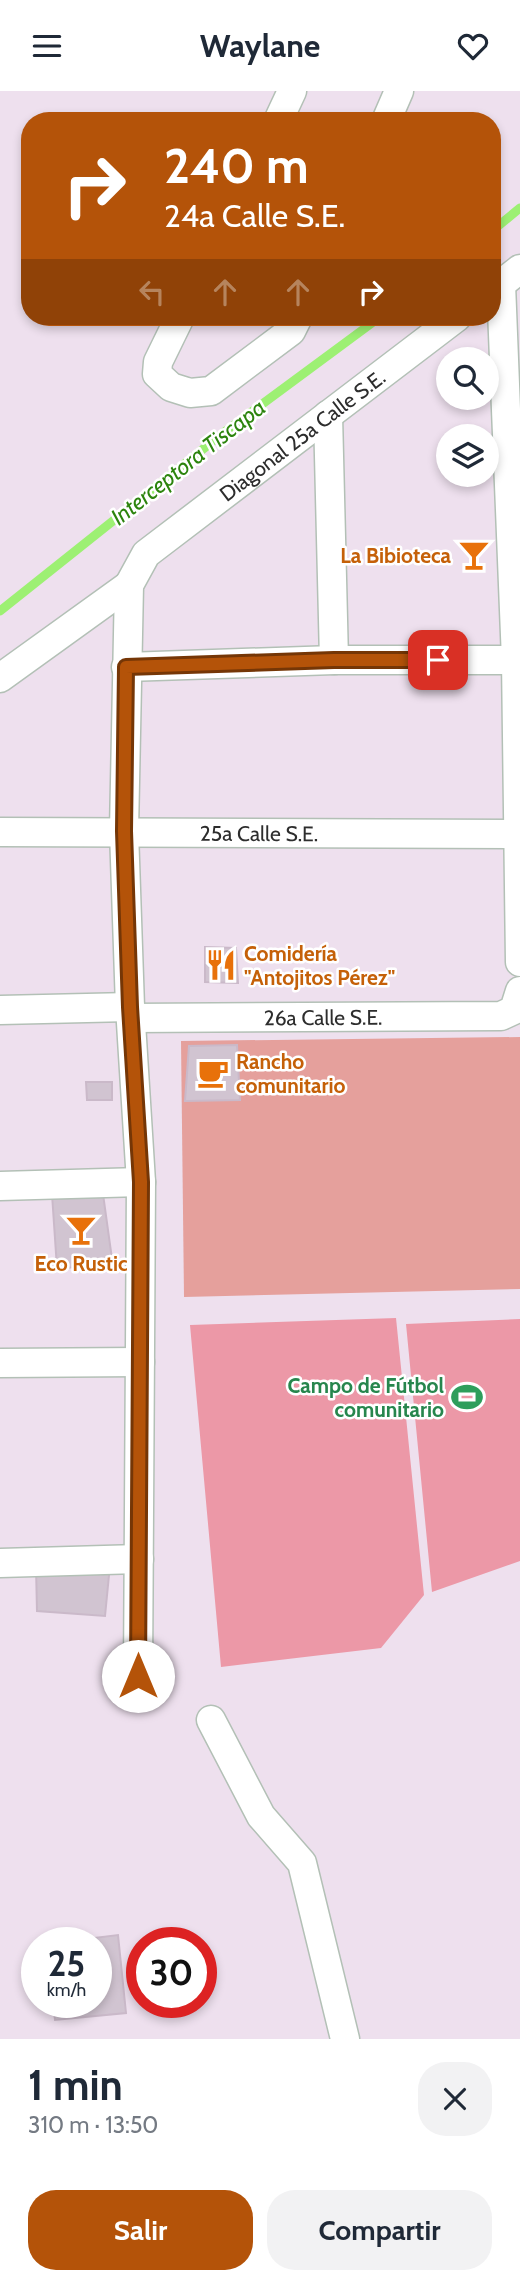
<!DOCTYPE html>
<html lang="es">
<head>
<meta charset="utf-8">
<style>
	body { margin:0; font-family:Cabin,sans-serif; background:#f2f2f3; color:#1f2937; height:100vh; display:flex; flex-direction:column; font-size:26px; white-space:nowrap }
	* { box-sizing:border-box; margin:0 }
	p { font-size:23px; color:#747a83 }
	.icon { flex:none; width:38px; height:38px; fill:none; stroke:currentColor; stroke-width:2; stroke-linecap:round; stroke-linejoin:round }
	.map { position:relative; height:1948px; overflow:hidden }
	.panel { display:flex; flex-direction:column; background:#fff; flex:1 }
	.panel>* { flex:none }
	.top-card { position:absolute; left:21px; top:21px; width:480px; height:214px; border-radius:28px; box-shadow:0 4px 10px #0003; background:#b45309; color:#fff; overflow:hidden }
	.controls { position:absolute; left:436px; top:256px; display:grid; gap:14px }
	.controls a { display:grid; place-items:center; width:63px; height:63px; border-radius:50%; background:#fff; box-shadow:0 4px 10px #0003; font-size:35px }
	.speed { position:absolute; left:21px; top:1836px; display:flex; gap:14px; font-size:35px; font-weight:700; text-align:center }
	.speed>* { display:grid; place-content:center; width:91px; height:91px; border-radius:50%; background:#fff; box-shadow:0 4px 10px #0003; line-height:1 }
	.speed small { font-size:18px; font-weight:400 }
	.speed .limit { border:10px solid #d22; background:#fff; color:#111 }
	.pin { position:absolute; display:grid; place-items:center; width:60px; height:60px; color:#fff; margin:-30px; border-radius:14px; box-shadow:0 4px 10px #0006 }
	.me { position:absolute; width:77px; margin:-38px; rotate:0deg; stroke-linejoin:round; filter:drop-shadow(0 0 5px #0008) }
	.turn { display:flex; align-items:center; gap:24px; height:147px; padding:0 28px; font-size:32px }
	.turn .icon { width:91px; height:91px; stroke-width:2.5 }
	.turn b { display:block; font-size:49px; line-height:60px }
	.lanes { display:flex; align-items:center; height:66px; padding:0 28px; background:#0003; justify-content:center; gap:35px; direction:ltr }
	.lanes .off { opacity:.35 }
	.round { display:grid; place-items:center; flex:none; width:74px; height:74px; border-radius:28px; background:#f2f2f3 }
	.overview { display:flex; align-items:center; justify-content:space-between; height:119px; padding:0 28px }
	h1 { font-size:42px; font-weight:700; line-height:52px }
	.primary-button { display:flex; gap:14px; margin-top:auto; padding:14px 28px }
	.primary-button a { flex:1; height:80px; border-radius:28px; background:#b45309; color:#fff; font-size:28px; font-weight:700; line-height:80px; text-align:center }
	.primary-button a+a { background:#f2f2f3; color:#1f2937 }
	header { display:flex; justify-content:space-between; align-items:center; height:91px; padding:0 28px; background:#fff; font-size:32px; font-weight:700 }
	.map>svg:first-child { display:block }
	.green { fill:#e5a09c }
	.pitch { fill:#ec98a7 }
	.lines { fill:none; stroke-linecap:round; stroke-linejoin:round }
	.stream { stroke:#9df073; stroke-width:9 }
	.building { fill:#d1c4d1; stroke:#cab9c9; stroke-width:2 }
	.minor-casing { stroke:#b3c0b6; stroke-width:31 }
	.minor { stroke:#fff; stroke-width:28 }
	.route-casing { stroke:#753606; stroke-width:18 }
	.route { stroke:#b45309; stroke-width:12 }
	.labels { text-anchor:middle; dominant-baseline:central; stroke-width:5; stroke-linejoin:round; paint-order:stroke }
	.street-label { font-size:21px; fill:#2d2d2d; stroke:#fff }
	.food-label { font-size:21px; font-weight:bold; fill:#c56008; stroke:#fff; text-anchor:start }
	.leisure-label { font-size:21px; font-weight:bold; fill:#27864d; stroke:#fff; text-anchor:end }
	.water-label { font-size:23px; font-style:italic; fill:#2c840d; stroke:#fff }
</style>
</head>
<body>
<header><svg class="icon" aria-label="menu" viewBox="0 0 24 24"><path d="M4 6h16M4 12h16M4 18h16"/></svg>Waylane<svg class="icon" aria-label="heart" viewBox="0 0 24 24"><path d="M12 20l-8-8c-3-5 5-10 8-4 3-6 11-1 8 4z"/></svg></header>
<div class="map">
<svg width="520" height="1948" viewBox="0 0 520 1948">
	<rect width="100%" height="100%" fill="#eee0ee"/>
	<path class="green" d="M520,946V1198L184,1206L181,950Z"/>
	<path class="pitch" d="M396,1227L424,1504L381,1557L221,1576L190,1234Z
		M520,1228V1470L432,1501L406,1233Z"/>
	<g class="lines">
		<path class="stream" d="M492,140L520,117
			M0,520L227,339L380,226"/>
	</g>
	<path class="building" d="M205,856L236,857L238,892L205,891Z
		M237,954L240,1009L185,1010L189,955Z
		M86,991H112V1009H87Z
		M52,1103H103L113,1175L57,1177Z
		M110,1474L105,1525L37,1520L36,1476Z
		M118,1844L126,1922L55,1929L53,1911H96V1852H53Z"/>
	<g class="lines">
		<defs>
			<g id="minor">
				<path d="M278,30L292,0"/>
				<path d="M386,30L399,0"/>
				<path d="M501,193L516,569L520,871"/>
				<path d="M492,200L520,178"/>
				<path d="M180,226L158,271L157,283L171,296L190,302L211,300L291,240L298,226"/>
				<path d="M328,324L334,569"/>
				<path d="M126,576L334,569H516"/>
				<path d="M0,587L129,494"/>
				<path id="s1" d="M0,741L519,743"/>
				<path d="M0,919L130,916"/>
				<path id="s2" d="M131,927L501,925L514,919L520,900"/>
				<path d="M0,1095L141,1091"/>
				<path d="M0,1272L140,1271"/>
				<path d="M0,1472L139,1468"/>
				<path id="s3" d="M138,1585L141,1091L130,916L124,740L129,494L146,463L457,226"/>
				<path d="M211,1629L261,1725L302,1772L345,1948"/>
			</g>
		</defs>
		<use href="#minor" class="minor-casing"/>
		<use href="#minor" class="minor"/>
	</g>
	<g class="lines">
		<defs>
			<path id="route" d="M138,1585L141,1091L130,916L124,740L126,576L334,569H438"/>
		</defs>
		<use href="#route" class="route-casing"/>
		<use href="#route" class="route"/>
	</g>
	<defs>
		<symbol id="bar-bare" viewBox="-9 -9 18 18"><path d="M-6-5H6L.8 .8V4.5H3.5V6h-7V4.5H-.8V.8Z" fill="#e8710a" stroke="#fff" stroke-width="2.5" paint-order="stroke"/></symbol>
		<symbol id="restaurant-bare" viewBox="-9 -9 18 18"><path d="M-5-6h1v4h1v-4h1v4h1v-4h1v5L-1.5 .5V6h-2V.5L-5-1ZM5-6V6H3V1.5H1.5Q1.5-4 5-6Z" fill="#e8710a" stroke="#fff" stroke-width="2.5" paint-order="stroke"/></symbol>
		<symbol id="cafe-bare" viewBox="-9 -9 18 18"><path d="M-5.5-4.5H6V0H3Q3 3.5 0 3.5H-2.5Q-5.5 3.5-5.5 0ZM3-3.2v2h1.7v-2ZM-6 4.5H4V6H-6Z" fill="#e8710a" stroke="#fff" stroke-width="2.5" paint-order="stroke"/></symbol>
		<symbol id="stadium-bare" viewBox="-9 -9 18 18"><path d="M0-5a6.5 5 0 1 0 0 10a6.5 5 0 1 0 0-10ZM-3.5-1.8h7v3.6h-7Z" fill="#2e9e5b" stroke="#fff" stroke-width="2.5" paint-order="stroke"/></symbol>
	</defs>
	<g fill-rule="evenodd">
		<use href="#bar-bare" x="452" y="442" width="44" height="44"/>
		<use href="#restaurant-bare" x="199" y="852" width="44" height="44"/>
		<use href="#cafe-bare" x="191" y="960" width="44" height="44"/>
		<use href="#bar-bare" x="59" y="1117" width="44" height="44"/>
		<use href="#stadium-bare" x="445" y="1284" width="44" height="44"/>
	</g>
	<g class="labels">
		<g class="street-label">
			<text stroke="none"><textPath href="#s3" startOffset="1323">Diagonal 25a Calle S.E.</textPath></text>
			<text stroke="none"><textPath href="#s1" startOffset="259">25a Calle S.E.</textPath></text>
			<text stroke="none"><textPath href="#s2" startOffset="192">26a Calle S.E.</textPath></text>
		</g>
		<g class="food-label">
			<text x="451" y="464" text-anchor="end">La Bibioteca</text>
			<text x="244" y="862">Comidería<tspan x="244" dy="24">"Antojitos Pérez"</tspan></text>
			<text x="236" y="970">Rancho<tspan x="236" dy="24">comunitario</tspan></text>
			<text x="81" y="1172" text-anchor="middle">Eco Rustic</text>
		</g>
		<g class="leisure-label">
			<text x="444" y="1294">Campo de Fútbol<tspan x="444" dy="24">comunitario</tspan></text>
		</g>
		<g class="water-label">
			<text transform="translate(188 371) rotate(-38)">Interceptora Tiscapa</text>
		</g>
	</g>
</svg>
<div class="controls">
<a><svg class="icon" aria-label="search" viewBox="0 0 24 24"><circle cx="10" cy="10" r="6"/><path d="M15 15l6 6"/></svg></a>
<a><svg class="icon" aria-label="layers" viewBox="0 0 24 24"><path d="M12 4l9 5-9 5-9-5zM3 14l9 5 9-5"/></svg></a>
</div>
<div class="speed"><div>25<small>km/h</small></div><div class="limit">30</div></div>
<div class="pin" style="left:438px;top:569px;background:#d93025"><svg class="icon" aria-label="arrive" viewBox="0 0 24 24"><path d="M6 21V4h12l-3 4 3 4H6"/></svg></div>
<svg class="me" style="left:138px;top:1585px" viewBox="-20 -20 40 40"><circle r="19" fill="#fff"/><path d="M0-13L10 11 0 6-10 11z" fill="#b45309"/></svg>
<div class="top-card">
<div class="turn"><svg class="icon" aria-label="right" viewBox="0 0 24 24"><path d="M7 20v-9h11M14 6l5 5-5 5"/></svg><div><b>240 m</b>24a Calle S.E.</div></div>
<div class="lanes"><svg class="icon off" aria-label="left" viewBox="0 0 24 24"><path d="M17 20v-9H6M10 6l-5 5 5 5"/></svg><svg class="icon off" aria-label="ahead" viewBox="0 0 24 24"><path d="M12 20V5M6 11l6-6 6 6"/></svg><svg class="icon off" aria-label="ahead" viewBox="0 0 24 24"><path d="M12 20V5M6 11l6-6 6 6"/></svg><svg class="icon" aria-label="right" viewBox="0 0 24 24"><path d="M7 20v-9h11M14 6l5 5-5 5"/></svg></div>
</div>
</div>
<section class="panel">
<div class="overview"><div><h1>1 min</h1><p>310 m · 13:50</p></div><a class="round"><svg class="icon" aria-label="close" viewBox="0 0 24 24"><path d="M6 6l12 12M18 6L6 18"/></svg></a></div>
<div class="primary-button"><a>Salir</a><a>Compartir</a></div>
</section>
</body>
</html>
